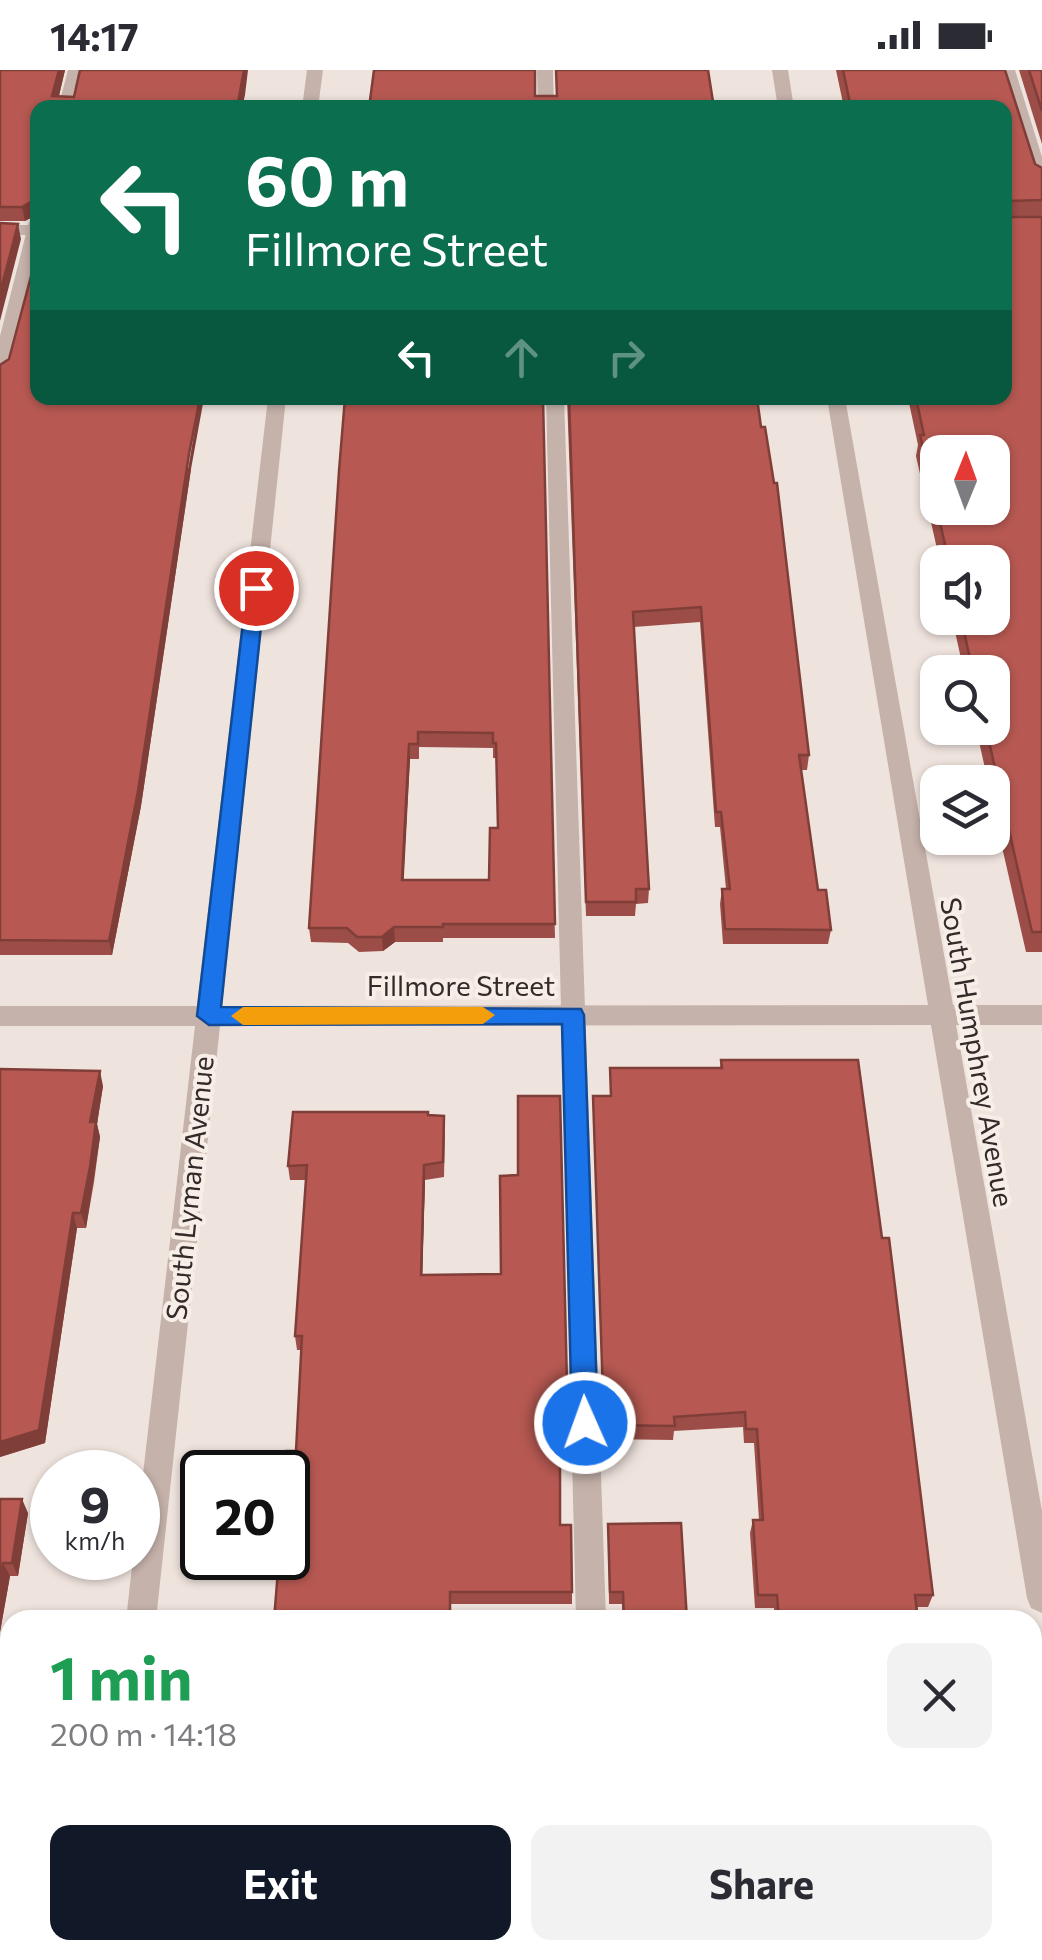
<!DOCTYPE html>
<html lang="en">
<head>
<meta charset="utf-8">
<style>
	body { margin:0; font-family:Commissioner,sans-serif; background:#f2f2f3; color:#2b2b33; height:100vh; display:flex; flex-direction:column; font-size:38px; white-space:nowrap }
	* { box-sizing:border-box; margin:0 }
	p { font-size:32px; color:#7c7c81 }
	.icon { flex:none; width:55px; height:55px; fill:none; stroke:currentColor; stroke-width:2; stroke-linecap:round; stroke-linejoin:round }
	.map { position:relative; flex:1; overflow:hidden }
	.details { position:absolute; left:0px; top:1540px; width:1042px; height:350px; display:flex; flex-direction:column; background:#fff; border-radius:30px 30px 0 0; box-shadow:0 2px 8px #0004 }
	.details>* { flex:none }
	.guide { position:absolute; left:30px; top:30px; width:982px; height:305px; border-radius:20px; box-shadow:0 2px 8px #0004; background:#0b6e4f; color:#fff; overflow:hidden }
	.needle { width:65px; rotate:1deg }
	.fabs { position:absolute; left:920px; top:365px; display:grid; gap:20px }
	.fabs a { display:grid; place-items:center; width:90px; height:90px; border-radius:20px; background:#fff; box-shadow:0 2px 8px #0004; font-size:50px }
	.speed { position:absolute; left:30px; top:1380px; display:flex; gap:20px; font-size:50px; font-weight:700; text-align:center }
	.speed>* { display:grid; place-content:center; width:130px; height:130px; border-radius:50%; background:#fff; box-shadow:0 2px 8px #0004; line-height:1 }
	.speed small { font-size:25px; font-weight:400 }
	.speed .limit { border:5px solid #111; border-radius:15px; background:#fff; color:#111 }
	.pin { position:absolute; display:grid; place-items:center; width:85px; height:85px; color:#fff; margin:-42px; border:5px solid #fff; border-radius:50%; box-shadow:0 2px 10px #0007 }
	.me { position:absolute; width:110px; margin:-55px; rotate:358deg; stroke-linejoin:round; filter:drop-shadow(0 0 8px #0008) }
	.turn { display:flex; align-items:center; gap:35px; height:210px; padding:0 50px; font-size:45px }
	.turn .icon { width:130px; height:130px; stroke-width:2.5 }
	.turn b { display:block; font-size:70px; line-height:85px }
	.lanes { display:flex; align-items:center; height:95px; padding:0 50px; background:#0003; justify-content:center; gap:50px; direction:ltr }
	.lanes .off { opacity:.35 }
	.round { display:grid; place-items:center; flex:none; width:105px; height:105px; border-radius:20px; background:#f2f2f3 }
	.summary { display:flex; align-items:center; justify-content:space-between; height:170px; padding:0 50px }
	h1 { font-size:60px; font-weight:700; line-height:75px; color:#1e9e55 }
	.cta { display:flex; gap:20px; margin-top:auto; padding:20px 50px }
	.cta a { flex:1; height:115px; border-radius:20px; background:#111827; color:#fff; font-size:40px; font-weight:700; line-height:115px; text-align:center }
	.cta a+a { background:#f2f2f3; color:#2b2b33 }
	.status { display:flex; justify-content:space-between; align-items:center; height:70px; padding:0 50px; background:#fff; direction:ltr }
	.status svg { height:28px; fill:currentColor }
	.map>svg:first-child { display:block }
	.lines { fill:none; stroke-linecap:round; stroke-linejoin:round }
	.service { fill:#c5b2aa; fill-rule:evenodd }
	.minor { fill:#c5b2aa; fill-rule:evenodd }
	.wall { fill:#9d4d47; fill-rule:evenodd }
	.shaded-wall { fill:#803e39 }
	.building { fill:#b75952; stroke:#803e39; stroke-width:2.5; fill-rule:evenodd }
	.route { fill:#1a73e8; stroke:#114b97; stroke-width:2.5 }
	.slow { fill:#f59e0b }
	.labels { text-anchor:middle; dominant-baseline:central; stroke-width:8; stroke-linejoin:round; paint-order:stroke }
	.street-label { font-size:28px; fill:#342a29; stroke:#f7eee8 }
</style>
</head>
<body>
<div class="status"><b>14:17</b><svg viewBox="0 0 49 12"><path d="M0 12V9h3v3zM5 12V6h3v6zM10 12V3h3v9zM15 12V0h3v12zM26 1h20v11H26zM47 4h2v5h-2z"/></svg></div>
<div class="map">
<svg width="1042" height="1890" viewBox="0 0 1042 1890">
	<rect width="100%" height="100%" fill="#efe3dd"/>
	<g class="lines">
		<path class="service" d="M68,0H84L74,38H58Z
			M537,0H553L554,38H538Z
			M999,0H1015L1042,87V119L1034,114Z
			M38,147V189L9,303L0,309V266L29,152Z
			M546,328H564L606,1550H576Z
			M583,1880H617L618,1890H584Z"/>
		<path class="minor" d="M307,0H323L318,38H302Z
			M772,0H788L794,38H778Z
			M0,155H38V165H0Z
			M268,328H286L222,936L928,935L827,328H845L953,935H1042V955H956L1042,1441V1543L1031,1538L1027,1528L931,955L220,956L156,1550H126L133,1488H138V1447L195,956H0V936H197Z
			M87,1880H121L120,1890H86Z"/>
	</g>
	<path class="wall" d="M0,0H65L59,26L245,25L25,151H0Z
		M836,0H1005L1035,94L1042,98V882H1026L992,733V712H988L976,658H992V602H964L952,548H992V492H940L916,386L918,375L908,328H1005V38H844Z
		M1019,0H1042V74Z
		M0,295L191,399L141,736L112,885H0Z
		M543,328L555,868H443V872H395L383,881L359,882L348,873L311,872L309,858ZM419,677L493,678V688H497L498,758L489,810H403L410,689H419Z
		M567,328H757L809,685L807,700H801L818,820L831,860L828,874H723L720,834L722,819H726L720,757H715L700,552L634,557L649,819L648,833L636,834L635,846H586Z
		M721,990L882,1168L933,1525L928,1537H916L918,1550H775L774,1538H755L750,1463L753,1450H759L754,1373H744L743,1357L674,1361L673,1370L604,1369L593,1026H610V998H720Z
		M0,999L103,1016L97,1054L100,1067L94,1112L86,1158H77L45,1373L0,1387Z
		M428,1045L445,1061L444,1107L425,1110L422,1205L568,1356V1369H560V1455L572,1522V1534H451L296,1381L302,1280H297L295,1266L306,1110H290L288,1096Z
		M0,1429L28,1443L18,1506H10L0,1562Z
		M608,1454L687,1550H623L622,1534H609Z
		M807,1880H971L973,1890H808Z"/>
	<path class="shaded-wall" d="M59,0H65L56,38L52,26Z
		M244,0H248L245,25L242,38H237Z
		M36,129L38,144L25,151L22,137Z
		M18,154L21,169L0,251V223Z
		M200,328H204L191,399L141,736L112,885L109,871Z
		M409,674L410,689L403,825L402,810Z
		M394,857L395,872L383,881L382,867Z
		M100,1001L103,1016L97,1054L100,1067L86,1158L81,1143L90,1052Z
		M424,1095L425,1110L422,1219L421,1205Z
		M73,1143L77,1158L45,1373L0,1387V1372Z
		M22,1429L28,1443L18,1506L12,1493Z
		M3,1493L10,1506L0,1562V1512Z
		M9,1622L10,1667L0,1728V1675Z"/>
	<path class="building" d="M0,0H59L52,26L74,27L80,0H244L237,38H38V155L36,129L22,137H0Z
		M374,0H535V26H557L556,0H708L714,38H369Z
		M843,0H1005L1035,94L1042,98V130L1006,131L1005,143L1009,147H1042V862H1032L986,658H992V602H973L961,548H992V492H949L920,365H924L916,328H1005V38H851ZM938,382H992V438H938Z
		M1029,0H1042V41Z
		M0,153L18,154L0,223Z
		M38,180V328H200L189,384L138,721L109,871L0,870V295L9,289Z
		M345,328H543L555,854H443V857H394L382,867H357L347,858H309L339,401ZM418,662L493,663V673H496L498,758H490L489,810H402L409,674H418Z
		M569,328H757L761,357H765L774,413H777L809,685H799L818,820H826L831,860L725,859L722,819H730L721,742H716L701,537L633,542L649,819H636V832H586Z
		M721,990H858L882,1168H889L933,1525H915L918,1550H779L777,1525H758L753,1450H763L757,1359H746L745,1342L674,1347L675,1356L604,1355L593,1026H611L610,998H722Z
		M0,999L100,1001L90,1052H96L90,1097L81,1143H73L39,1360L0,1372Z
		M518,1026H560L568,1356H560V1455H571L572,1522H450V1550H274L279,1488H288V1402H284L286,1381H296L302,1266H295L307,1095L288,1096L293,1042H428V1045L444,1046L443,1092L424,1095L421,1205L501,1204L500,1106L518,1105Z
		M0,1429H22L12,1493H3L0,1512Z
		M681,1453L687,1550H624L623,1522H610L608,1454Z
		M0,1622H9L0,1675Z
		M241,1880H443V1890H240Z
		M811,1880H971L973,1890H812Z"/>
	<path class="route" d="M256,512L265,518L221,937L581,939L584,945L598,1353L594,1361L585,1365L576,1361L572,1353L562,954L209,955L197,946L247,518Z"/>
	<path class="slow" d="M243,937H483L495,945L483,954L243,955L231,946Z"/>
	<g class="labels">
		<g class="street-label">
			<text x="461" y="915">Fillmore Street</text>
			<text transform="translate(978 982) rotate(80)">South Humphrey Avenue</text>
			<text transform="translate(189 1118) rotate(-84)">South Lyman Avenue</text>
		</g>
	</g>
</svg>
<div class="fabs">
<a><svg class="needle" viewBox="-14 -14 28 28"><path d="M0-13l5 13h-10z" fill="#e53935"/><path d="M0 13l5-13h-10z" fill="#7c7c81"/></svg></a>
<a><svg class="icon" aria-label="sound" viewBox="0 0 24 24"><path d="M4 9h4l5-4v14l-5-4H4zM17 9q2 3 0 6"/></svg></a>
<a><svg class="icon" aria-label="search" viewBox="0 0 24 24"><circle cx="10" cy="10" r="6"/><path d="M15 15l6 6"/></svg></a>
<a><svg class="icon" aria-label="layers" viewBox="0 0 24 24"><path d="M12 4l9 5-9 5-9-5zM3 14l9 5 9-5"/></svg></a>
</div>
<div class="speed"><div>9<small>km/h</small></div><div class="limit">20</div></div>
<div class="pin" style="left:256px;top:518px;background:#d93025"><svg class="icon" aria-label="arrive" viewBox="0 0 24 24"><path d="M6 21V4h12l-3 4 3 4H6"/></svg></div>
<svg class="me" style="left:585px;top:1353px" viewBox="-20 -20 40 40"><circle r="17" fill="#1a73e8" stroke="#fff" stroke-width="3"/><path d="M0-11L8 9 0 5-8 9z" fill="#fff"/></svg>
<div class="guide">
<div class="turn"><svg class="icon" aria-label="left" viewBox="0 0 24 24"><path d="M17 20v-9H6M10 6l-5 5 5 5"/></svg><div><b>60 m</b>Fillmore Street</div></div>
<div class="lanes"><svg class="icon" aria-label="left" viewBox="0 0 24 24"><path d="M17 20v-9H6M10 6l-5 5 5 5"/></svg><svg class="icon off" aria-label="ahead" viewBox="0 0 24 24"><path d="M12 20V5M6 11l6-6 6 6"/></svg><svg class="icon off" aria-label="right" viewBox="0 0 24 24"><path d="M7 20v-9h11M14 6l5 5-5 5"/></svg></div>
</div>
<section class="details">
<div class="summary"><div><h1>1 min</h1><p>200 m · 14:18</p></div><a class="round"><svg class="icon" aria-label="close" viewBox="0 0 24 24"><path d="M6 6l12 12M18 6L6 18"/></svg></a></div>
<div class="cta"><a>Exit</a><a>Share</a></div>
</section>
</div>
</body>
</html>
